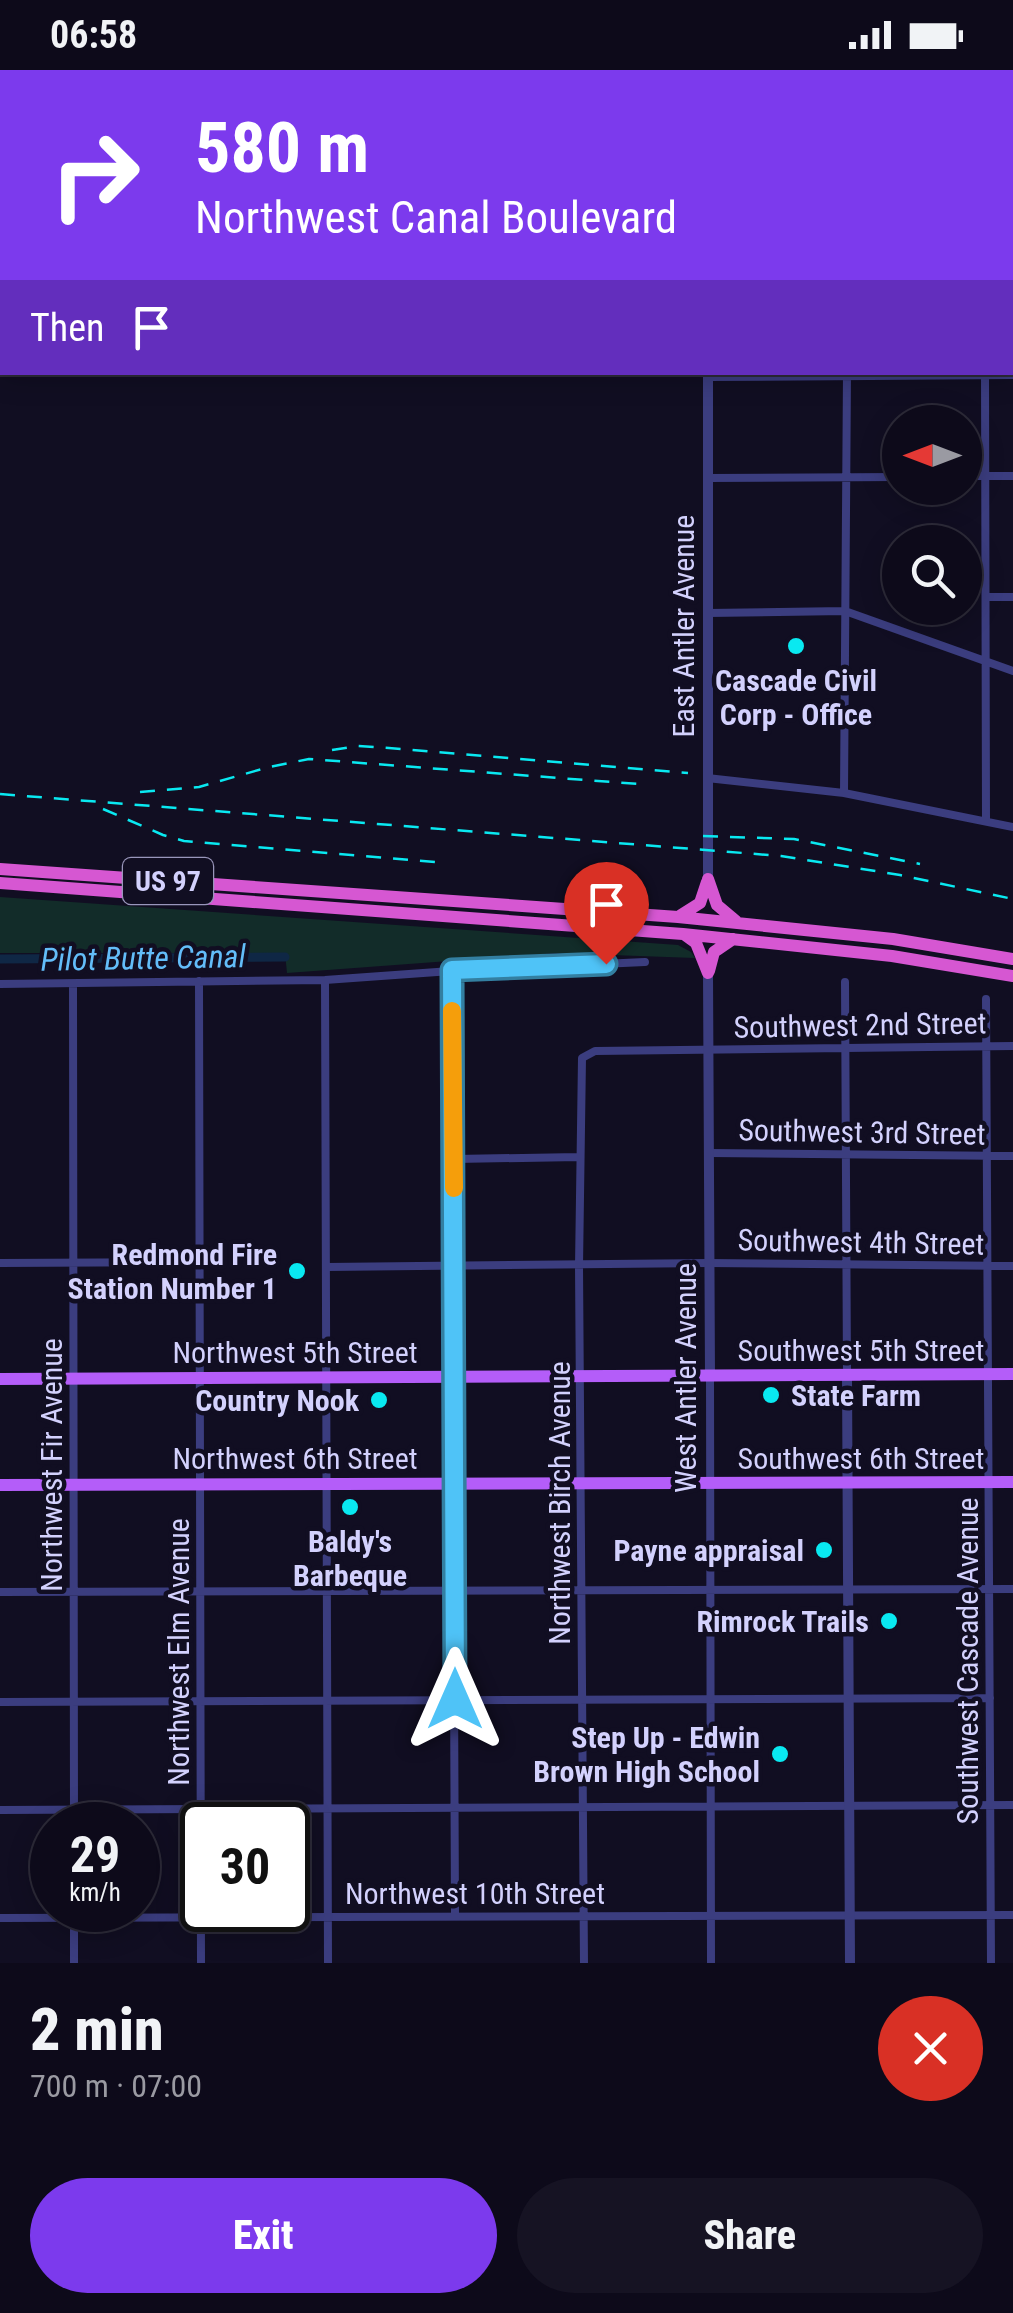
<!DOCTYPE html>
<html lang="en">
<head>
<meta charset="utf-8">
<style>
	body { margin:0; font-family:"Roboto Condensed",sans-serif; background:#161323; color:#f1f3f6; height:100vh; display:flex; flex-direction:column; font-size:38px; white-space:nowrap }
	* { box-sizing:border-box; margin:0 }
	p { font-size:32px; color:#9a9aa2 }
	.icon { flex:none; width:55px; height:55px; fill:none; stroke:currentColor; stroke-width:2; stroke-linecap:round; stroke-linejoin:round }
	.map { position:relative; height:1893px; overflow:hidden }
	.side { display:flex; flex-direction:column; background:#0d0a1a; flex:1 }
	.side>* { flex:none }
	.top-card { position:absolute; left:0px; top:0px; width:1015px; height:305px; box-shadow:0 5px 25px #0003,0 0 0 2px #2d2b39; background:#7c3aed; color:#fff; overflow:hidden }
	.needle { width:65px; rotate:270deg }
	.fabs { position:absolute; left:882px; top:335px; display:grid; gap:20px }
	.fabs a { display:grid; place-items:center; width:100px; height:100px; border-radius:50%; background:#0d0a1a; box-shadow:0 5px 25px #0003,0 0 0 2px #2d2b39; font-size:50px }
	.speed { position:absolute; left:30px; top:1732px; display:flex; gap:20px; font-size:50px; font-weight:700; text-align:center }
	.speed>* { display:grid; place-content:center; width:130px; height:130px; border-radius:50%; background:#0d0a1a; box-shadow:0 5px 25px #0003,0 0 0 2px #2d2b39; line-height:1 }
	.speed small { font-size:25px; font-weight:400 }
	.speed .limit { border:5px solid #111; border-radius:15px; background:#fff; color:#111 }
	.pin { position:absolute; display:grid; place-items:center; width:85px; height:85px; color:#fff; margin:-102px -42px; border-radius:50% 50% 50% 0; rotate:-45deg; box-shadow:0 0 10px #0007 }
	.pin .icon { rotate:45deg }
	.me { position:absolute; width:110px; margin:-55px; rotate:0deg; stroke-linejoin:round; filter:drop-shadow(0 0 8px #0008) }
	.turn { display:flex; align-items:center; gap:35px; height:210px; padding:0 30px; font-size:45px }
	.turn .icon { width:130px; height:130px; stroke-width:2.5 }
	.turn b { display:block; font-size:70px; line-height:85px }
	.then { display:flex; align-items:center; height:95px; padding:0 30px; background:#0003; gap:20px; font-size:38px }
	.round { display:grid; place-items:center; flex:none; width:105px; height:105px; border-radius:52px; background:#161323 }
	.summary { display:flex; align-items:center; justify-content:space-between; height:170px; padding:0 30px }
	h1 { font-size:60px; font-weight:800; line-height:75px }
	.primary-button { display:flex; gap:20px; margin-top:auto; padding:20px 30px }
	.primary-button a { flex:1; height:115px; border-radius:60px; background:#7c3aed; color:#fff; font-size:40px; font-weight:800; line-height:115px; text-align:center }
	.primary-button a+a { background:#161323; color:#f1f3f6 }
	.status { display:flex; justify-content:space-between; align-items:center; height:70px; padding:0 50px; background:#0d0a1a; direction:ltr }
	.status svg { height:28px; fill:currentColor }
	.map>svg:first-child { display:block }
	.green { fill:#122c29 }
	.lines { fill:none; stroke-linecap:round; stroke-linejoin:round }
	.stream { stroke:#0f2745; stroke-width:2.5 }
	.canal { stroke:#0f2745; stroke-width:9 }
	.minor { stroke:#3b3d7f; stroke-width:8 }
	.tertiary { stroke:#3b3d7f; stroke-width:10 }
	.primary { stroke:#b45df9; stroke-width:12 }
	.trunk { stroke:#d657d2; stroke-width:12 }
	.rail { stroke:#09e9f1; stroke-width:2.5; stroke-dasharray:15 12; stroke-linecap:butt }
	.route-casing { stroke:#337fa1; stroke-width:25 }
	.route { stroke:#4fc3f7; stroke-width:18 }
	.slow { stroke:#f59e0b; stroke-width:18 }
	.poi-dot { fill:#09e9f1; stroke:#110e22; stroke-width:4 }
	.labels { text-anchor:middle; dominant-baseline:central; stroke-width:9; stroke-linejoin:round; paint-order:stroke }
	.shield { fill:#110e22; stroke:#9996bb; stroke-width:2.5 }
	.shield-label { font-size:28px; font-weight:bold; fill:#d3d1fd }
	.street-label { font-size:30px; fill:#d3d1fd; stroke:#110e22 }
	.poi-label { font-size:30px; font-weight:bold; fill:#d3d1fd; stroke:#110e22; text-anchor:end }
	.water-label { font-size:32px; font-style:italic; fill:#63bdf9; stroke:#110e22 }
</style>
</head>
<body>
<div class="status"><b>06:58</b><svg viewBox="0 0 49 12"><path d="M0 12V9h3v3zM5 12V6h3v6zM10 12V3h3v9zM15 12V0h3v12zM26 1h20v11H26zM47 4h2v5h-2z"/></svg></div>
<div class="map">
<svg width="1013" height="1893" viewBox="0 0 1013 1893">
	<rect width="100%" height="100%" fill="#110e22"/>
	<path class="green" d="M0,827L678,875L691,882L695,888L556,883L287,903L285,883H0Z"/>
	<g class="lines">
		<path class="stream" d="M635,0L637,2
			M546,2L548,0
			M0,91L2,92
			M1012,176L1013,177"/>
		<path class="canal" d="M0,889L285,887"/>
		<path class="minor" d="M985,302L986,750
			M708,307L1013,305
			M965,406H1013
			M708,408L900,407
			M987,527H1013
			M708,543L845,541L1013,601
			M707,708L844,723L1013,757
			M844,723L847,302
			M451,901L455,1845
			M325,910L328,1893
			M199,911L201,1893
			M845,912L847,1305
			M0,914L325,910L451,901L645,892
			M73,914L74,1755
			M986,929L991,1893
			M710,1083L1013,1086
			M455,1089L579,1087
			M0,1193L199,1192
			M327,1197L709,1193L1013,1196
			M710,1306L711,1893
			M0,1522L1013,1519
			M0,1632L990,1628
			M0,1740L1013,1735
			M74,1840V1893
			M0,1848L1013,1845
			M584,1893L579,1196L582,988L595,981L1013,976"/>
		<path class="tertiary" d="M707,2V0
			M708,302V809
			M708,903L710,1306
			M847,1305L850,1893"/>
		<path class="primary" d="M0,1309L1013,1304
			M0,1415L1013,1412"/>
		<path class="trunk" d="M0,799L678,847L893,869L1013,889
			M708,809L717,835L736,851
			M0,813L683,864L892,886L1013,906
			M681,845L700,833L707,812
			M685,865L696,873L708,903
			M709,901L714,882L733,869"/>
		<path class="rail" d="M332,680L358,676L389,678L688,703
			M140,722L199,717L269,697L309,689L638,714
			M0,724L781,786L900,805L1013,829
			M103,739L163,765L184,771L435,792
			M703,766L794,769L920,794"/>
	</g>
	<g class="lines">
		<defs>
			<path id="route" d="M455,1629L452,900L606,894"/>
		</defs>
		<use href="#route" class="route-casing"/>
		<use href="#route" class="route"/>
		<path class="slow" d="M452,941L454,1118"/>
	</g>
	<g class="poi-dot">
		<circle cx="796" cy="576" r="10"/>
		<circle cx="297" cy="1201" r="10"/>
		<circle cx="771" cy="1325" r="10"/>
		<circle cx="379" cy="1330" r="10"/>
		<circle cx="350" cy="1437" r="10"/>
		<circle cx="824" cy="1480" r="10"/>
		<circle cx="889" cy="1551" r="10"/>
		<circle cx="780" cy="1684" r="10"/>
	</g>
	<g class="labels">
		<rect class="shield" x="123" y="788" width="90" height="46" rx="8"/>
		<g class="shield-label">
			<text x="168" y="811">US 97</text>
		</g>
		<g class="street-label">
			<text transform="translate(683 556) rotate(-90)">East Antler Avenue</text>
			<text transform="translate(860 955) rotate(-1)">Southwest 2nd Street</text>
			<text transform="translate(862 1062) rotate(1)">Southwest 3rd Street</text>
			<text transform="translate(861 1172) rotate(1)">Southwest 4th Street</text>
			<text x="861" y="1280">Southwest 5th Street</text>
			<text x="295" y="1282">Northwest 5th Street</text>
			<text transform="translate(685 1308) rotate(-90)">West Antler Avenue</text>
			<text x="295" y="1388">Northwest 6th Street</text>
			<text x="861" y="1388">Southwest 6th Street</text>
			<text transform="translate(51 1395) rotate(-90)">Northwest Fir Avenue</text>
			<text transform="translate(559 1433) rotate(-90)">Northwest Birch Avenue</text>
			<text transform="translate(178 1582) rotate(-90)">Northwest Elm Avenue</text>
			<text transform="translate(967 1591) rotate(-90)">Southwest Cascade Avenue</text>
			<text x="475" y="1823">Northwest 10th Street</text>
		</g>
		<g class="poi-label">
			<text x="796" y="610" text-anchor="middle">Cascade Civil<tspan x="796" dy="34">Corp - Office</tspan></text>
			<text x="277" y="1184">Redmond Fire<tspan x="277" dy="34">Station Number 1</tspan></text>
			<text x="791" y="1325" text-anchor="start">State Farm</text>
			<text x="359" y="1330">Country Nook</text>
			<text x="350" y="1471" text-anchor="middle">Baldy's<tspan x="350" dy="34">Barbeque</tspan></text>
			<text x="804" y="1480">Payne appraisal</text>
			<text x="869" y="1551">Rimrock Trails</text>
			<text x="760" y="1667">Step Up - Edwin<tspan x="760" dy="34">Brown High School</tspan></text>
		</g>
		<g class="water-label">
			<text transform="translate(143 888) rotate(-1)">Pilot Butte Canal</text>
		</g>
	</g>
</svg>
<div class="fabs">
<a><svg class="needle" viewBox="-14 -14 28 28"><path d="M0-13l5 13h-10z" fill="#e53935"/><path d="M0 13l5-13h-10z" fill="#9a9aa2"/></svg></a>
<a><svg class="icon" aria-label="search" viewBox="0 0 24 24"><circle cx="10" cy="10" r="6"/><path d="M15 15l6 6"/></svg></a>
</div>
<div class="speed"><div>29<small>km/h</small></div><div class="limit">30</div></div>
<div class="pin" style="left:606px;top:894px;background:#d93025"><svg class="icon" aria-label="arrive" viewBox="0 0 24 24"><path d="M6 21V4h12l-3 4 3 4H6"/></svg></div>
<svg class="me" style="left:455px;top:1629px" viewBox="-20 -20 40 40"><path d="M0-17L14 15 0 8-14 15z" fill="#4fc3f7" stroke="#fff" stroke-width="4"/></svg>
<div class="top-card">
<div class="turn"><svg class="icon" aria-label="right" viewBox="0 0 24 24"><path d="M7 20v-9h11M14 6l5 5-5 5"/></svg><div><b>580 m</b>Northwest Canal Boulevard</div></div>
<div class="then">Then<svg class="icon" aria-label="arrive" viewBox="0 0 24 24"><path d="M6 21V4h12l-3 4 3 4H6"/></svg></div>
</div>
</div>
<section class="side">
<div class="summary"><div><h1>2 min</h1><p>700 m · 07:00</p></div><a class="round" style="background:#d93025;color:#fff"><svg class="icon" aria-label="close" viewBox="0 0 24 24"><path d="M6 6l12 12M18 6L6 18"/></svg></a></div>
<div class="primary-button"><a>Exit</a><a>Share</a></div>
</section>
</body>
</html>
